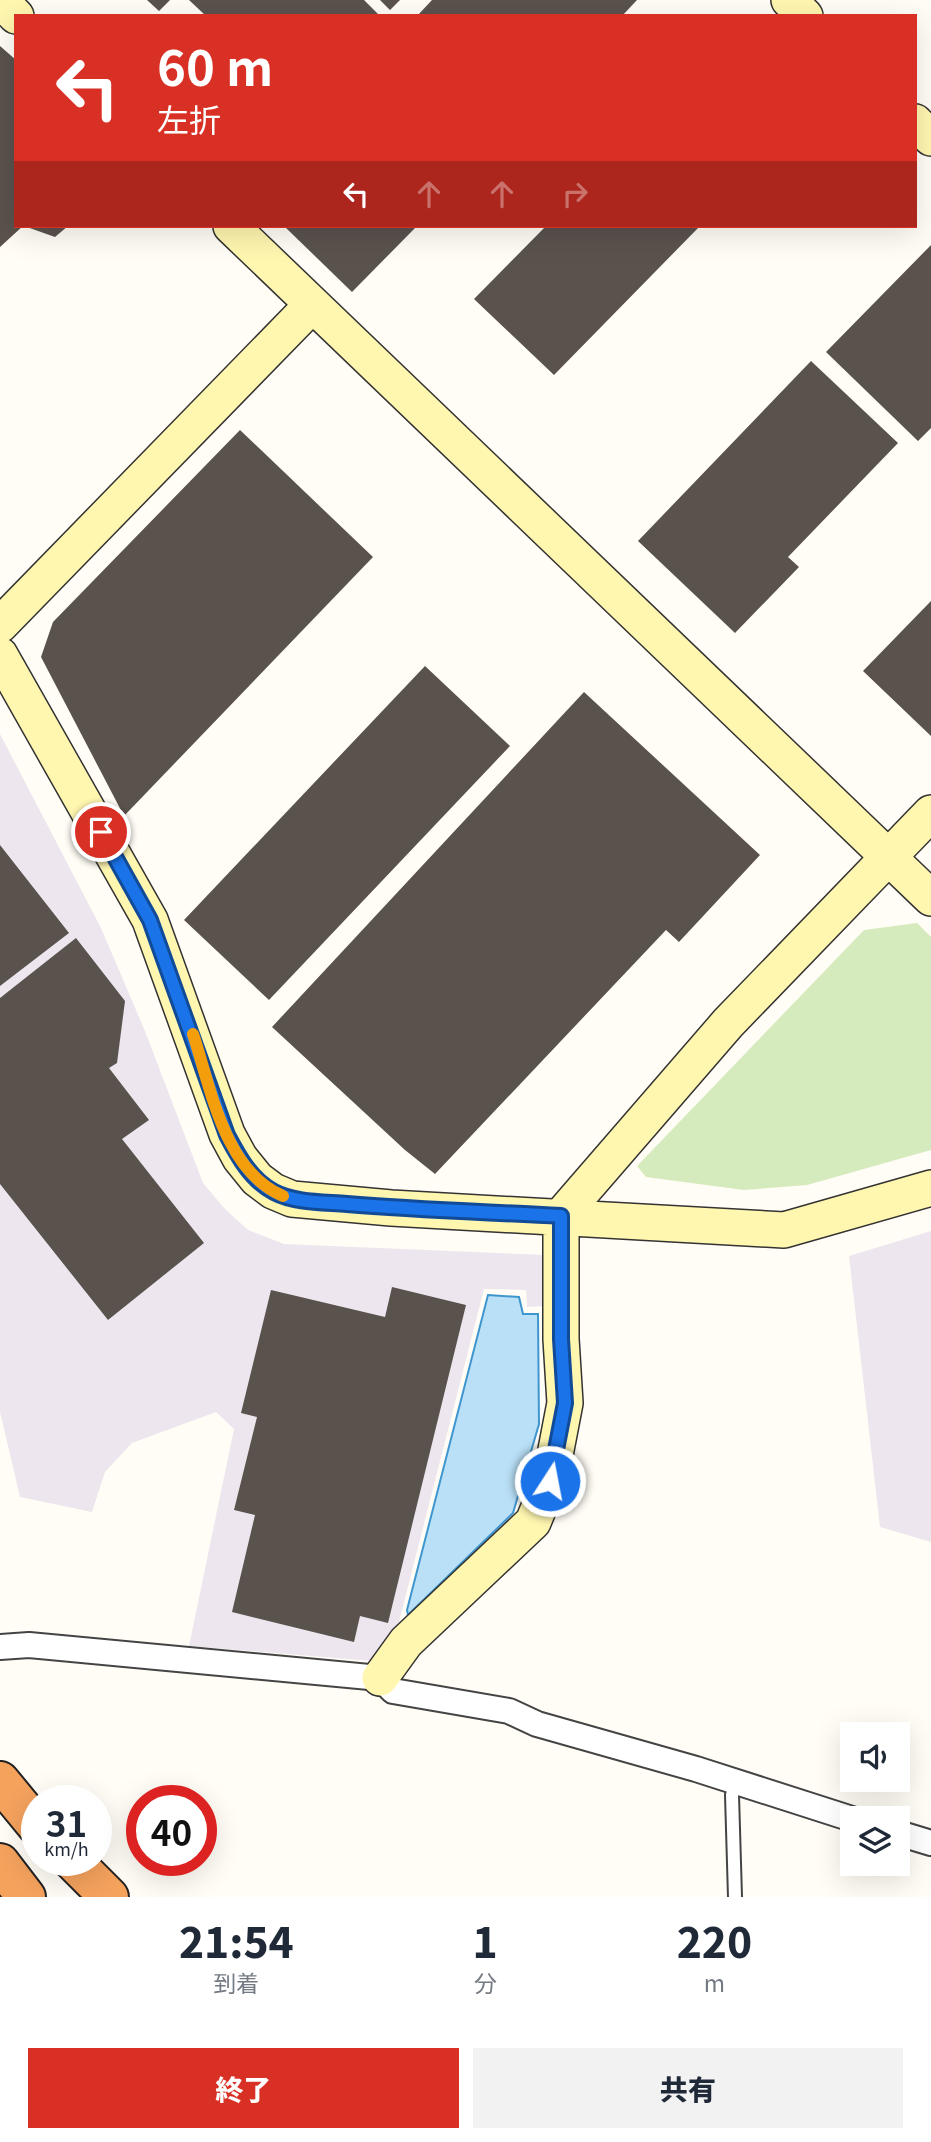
<!DOCTYPE html>
<html lang="ja">
<head>
<meta charset="utf-8">
<style>
	body { margin:0; font-family:Georgia,"Noto Sans JP",serif; background:#f2f2f3; color:#1f2937; height:100vh; display:flex; flex-direction:column; font-size:26px; white-space:nowrap }
	* { box-sizing:border-box; margin:0 }
	p { font-size:23px; color:#747a83 }
	.icon { flex:none; width:38px; height:38px; fill:none; stroke:currentColor; stroke-width:2; stroke-linecap:round; stroke-linejoin:round }
	.map { position:relative; height:1897px; overflow:hidden }
	.sheet { display:flex; flex-direction:column; background:#fff; flex:1 }
	.sheet>* { flex:none }
	.banner { position:absolute; left:14px; top:14px; width:903px; height:214px; border-radius:0px; box-shadow:0 7px 28px #0002; background:#d93025; color:#fff; overflow:hidden }
	.tools { position:absolute; left:840px; top:1722px; display:grid; gap:14px }
	.tools a { display:grid; place-items:center; width:70px; height:70px; border-radius:0px; background:#fff; box-shadow:0 7px 28px #0002; font-size:35px }
	.speed { position:absolute; left:21px; top:1785px; display:flex; gap:14px; font-size:35px; font-weight:700; text-align:center }
	.speed>* { display:grid; place-content:center; width:91px; height:91px; border-radius:50%; background:#fff; box-shadow:0 7px 28px #0002; line-height:1 }
	.speed small { font-size:18px; font-weight:400 }
	.speed .limit { border:10px solid #d22; background:#fff; color:#111 }
	.pin { position:absolute; display:grid; place-items:center; width:60px; height:60px; color:#fff; margin:-30px; border:4px solid #fff; border-radius:50%; box-shadow:0 2px 7px #0007 }
	.me { position:absolute; width:77px; margin:-38px; rotate:11deg; stroke-linejoin:round; filter:drop-shadow(0 0 5px #0008) }
	.turn { display:flex; align-items:center; gap:24px; height:147px; padding:0 28px; font-size:32px }
	.turn .icon { width:91px; height:91px; stroke-width:2.5 }
	.turn b { display:block; font-size:49px; line-height:60px }
	.lanes { display:flex; align-items:center; height:66px; padding:0 28px; background:#0003; justify-content:center; gap:35px; direction:ltr }
	.lanes .off { opacity:.35 }
	.eta { display:flex; justify-content:space-evenly; align-items:center; height:119px; text-align:center }
	.eta b { font-size:42px; font-weight:800; line-height:49px }
	.cta { display:flex; gap:14px; margin-top:auto; padding:14px 28px }
	.cta a { flex:1; height:80px; border-radius:0px; background:#d93025; color:#fff; font-size:28px; font-weight:800; line-height:80px; text-align:center }
	.cta a+a { background:#f2f2f3; color:#1f2937 }
	.map>svg:first-child { display:block }
	.industrial { fill:#eee6ef }
	.green { fill:#d5ebbd }
	.water { fill:#b9e0f7; stroke:#3f96cf; stroke-width:2 }
	.building { fill:#5a524d }
	.lines { fill:none; stroke-linecap:round; stroke-linejoin:round }
	.lane-casing { stroke:#444; stroke-width:16 }
	.street-casing { stroke:#444; stroke-width:28 }
	.secondary-casing { stroke:#333; stroke-width:38 }
	.highway-casing { stroke:#222; stroke-width:42 }
	.lane { stroke:#fff; stroke-width:12 }
	.street { stroke:#fff; stroke-width:24 }
	.secondary { stroke:#fff6b0; stroke-width:35 }
	.highway { stroke:#f5a25d; stroke-width:38 }
	.route-casing { stroke:#114b97; stroke-width:18 }
	.route { stroke:#1a73e8; stroke-width:12 }
	.slow { stroke:#f59e0b; stroke-width:12 }
</style>
</head>
<body>
<div class="map">
<svg width="931" height="1897" viewBox="0 0 931 1897">
	<rect width="100%" height="100%" fill="#fffdf5"/>
	<path class="industrial" d="M0,734L101,928L145,1031L203,1183L224,1208L248,1230L284,1244L546,1255V1306L527,1307L526,1290L484,1289L399,1622L371,1661L189,1646L234,1429L216,1412L132,1443L105,1472L92,1512L20,1497L0,1412Z
		M931,1231V1542L880,1527L849,1256Z"/>
	<path class="green" d="M917,923L931,937V1150L807,1185L744,1190L646,1177L637,1166L864,930Z"/>
	<path class="water" d="M488,1295L519,1297L523,1314H538L539,1424L513,1513L408,1615L407,1610Z"/>
	<path class="building" d="M147,0H170L159,11Z
		M189,0H364L380,16H206Z
		M380,0H400L390,10Z
		M432,0H637L622,16H417Z
		M0,46L16,60V226H23L0,247Z
		M24,226H68L55,237Z
		M284,226H417L352,292Z
		M546,226H700L554,375L474,299Z
		M931,245V428L918,441L826,352Z
		M811,361L898,443L788,557L799,567L735,633L638,541Z
		M240,430L373,557L124,816L41,657L53,622Z
		M931,601V736L863,671Z
		M425,666L510,746L269,1000L184,920Z
		M584,692L760,855L679,942L666,930L435,1174L405,1150L272,1027Z
		M0,845L69,933L0,986Z
		M76,938L125,1001L117,1063L109,1068L149,1120L122,1139L204,1243L108,1320L0,1184V998Z
		M392,1287L466,1305L388,1623L360,1616L354,1642L232,1612L255,1515L234,1510L257,1417L241,1413L271,1290L385,1317Z"/>
	<g class="lines">
		<defs>
			<path id="lane" d="M735,1897L732,1795L735,1782"/>
			<path id="street" d="M0,1647L29,1645L380,1678L393,1691L509,1711L537,1724L696,1769L852,1819
				M898,1833L931,1843"/>
			<path id="secondary" d="M0,0L16,16
				M789,0L805,16
				M915,122L931,138
				M231,226L931,898
				M0,625L312,305
				M0,655L150,920L227,1134L240,1158L257,1179L273,1191L292,1199L391,1208L784,1230L931,1188
				M380,1678L406,1642L533,1522L550,1481L565,1403L561,1339V1216L728,1023L931,813"/>
			<path id="highway" d="M0,1781L37,1826
				M72,1860L109,1897
				M0,1863L26,1897"/>
		</defs>
		<use href="#lane" class="lane-casing"/>
		<use href="#street" class="street-casing"/>
		<use href="#secondary" class="secondary-casing"/>
		<use href="#highway" class="highway-casing"/>
		<use href="#lane" class="lane"/>
		<use href="#street" class="street"/>
		<use href="#secondary" class="secondary"/>
		<use href="#highway" class="highway"/>
	</g>
	<g class="lines">
		<defs>
			<path id="route" d="M101,832L150,920L227,1135C238,1156 251,1180 274,1192C295,1203 323,1202 347,1204C418,1210 490,1212 561,1216V1339L565,1403L550,1481"/>
		</defs>
		<use href="#route" class="route-casing"/>
		<use href="#route" class="route"/>
		<path class="slow" d="M193,1034C211,1088 224,1171 283,1196"/>
	</g>
</svg>
<div class="tools">
<a><svg class="icon" aria-label="sound" viewBox="0 0 24 24"><path d="M4 9h4l5-4v14l-5-4H4zM17 9q2 3 0 6"/></svg></a>
<a><svg class="icon" aria-label="layers" viewBox="0 0 24 24"><path d="M12 4l9 5-9 5-9-5zM3 14l9 5 9-5"/></svg></a>
</div>
<div class="speed"><div>31<small>km/h</small></div><div class="limit">40</div></div>
<div class="pin" style="left:101px;top:832px;background:#d93025"><svg class="icon" aria-label="arrive" viewBox="0 0 24 24"><path d="M6 21V4h12l-3 4 3 4H6"/></svg></div>
<svg class="me" style="left:550px;top:1481px" viewBox="-20 -20 40 40"><circle r="17" fill="#1a73e8" stroke="#fff" stroke-width="3"/><path d="M0-11L8 9 0 5-8 9z" fill="#fff"/></svg>
<div class="banner">
<div class="turn"><svg class="icon" aria-label="left" viewBox="0 0 24 24"><path d="M17 20v-9H6M10 6l-5 5 5 5"/></svg><div><b>60 m</b>左折</div></div>
<div class="lanes"><svg class="icon" aria-label="left" viewBox="0 0 24 24"><path d="M17 20v-9H6M10 6l-5 5 5 5"/></svg><svg class="icon off" aria-label="ahead" viewBox="0 0 24 24"><path d="M12 20V5M6 11l6-6 6 6"/></svg><svg class="icon off" aria-label="ahead" viewBox="0 0 24 24"><path d="M12 20V5M6 11l6-6 6 6"/></svg><svg class="icon off" aria-label="right" viewBox="0 0 24 24"><path d="M7 20v-9h11M14 6l5 5-5 5"/></svg></div>
</div>
</div>
<section class="sheet">
<div class="eta">
<div><b>21:54</b><p>到着</p></div>
<div><b>1</b><p>分</p></div>
<div><b>220</b><p>m</p></div>
</div>
<div class="cta"><a>終了</a><a>共有</a></div>
</section>
</body>
</html>
